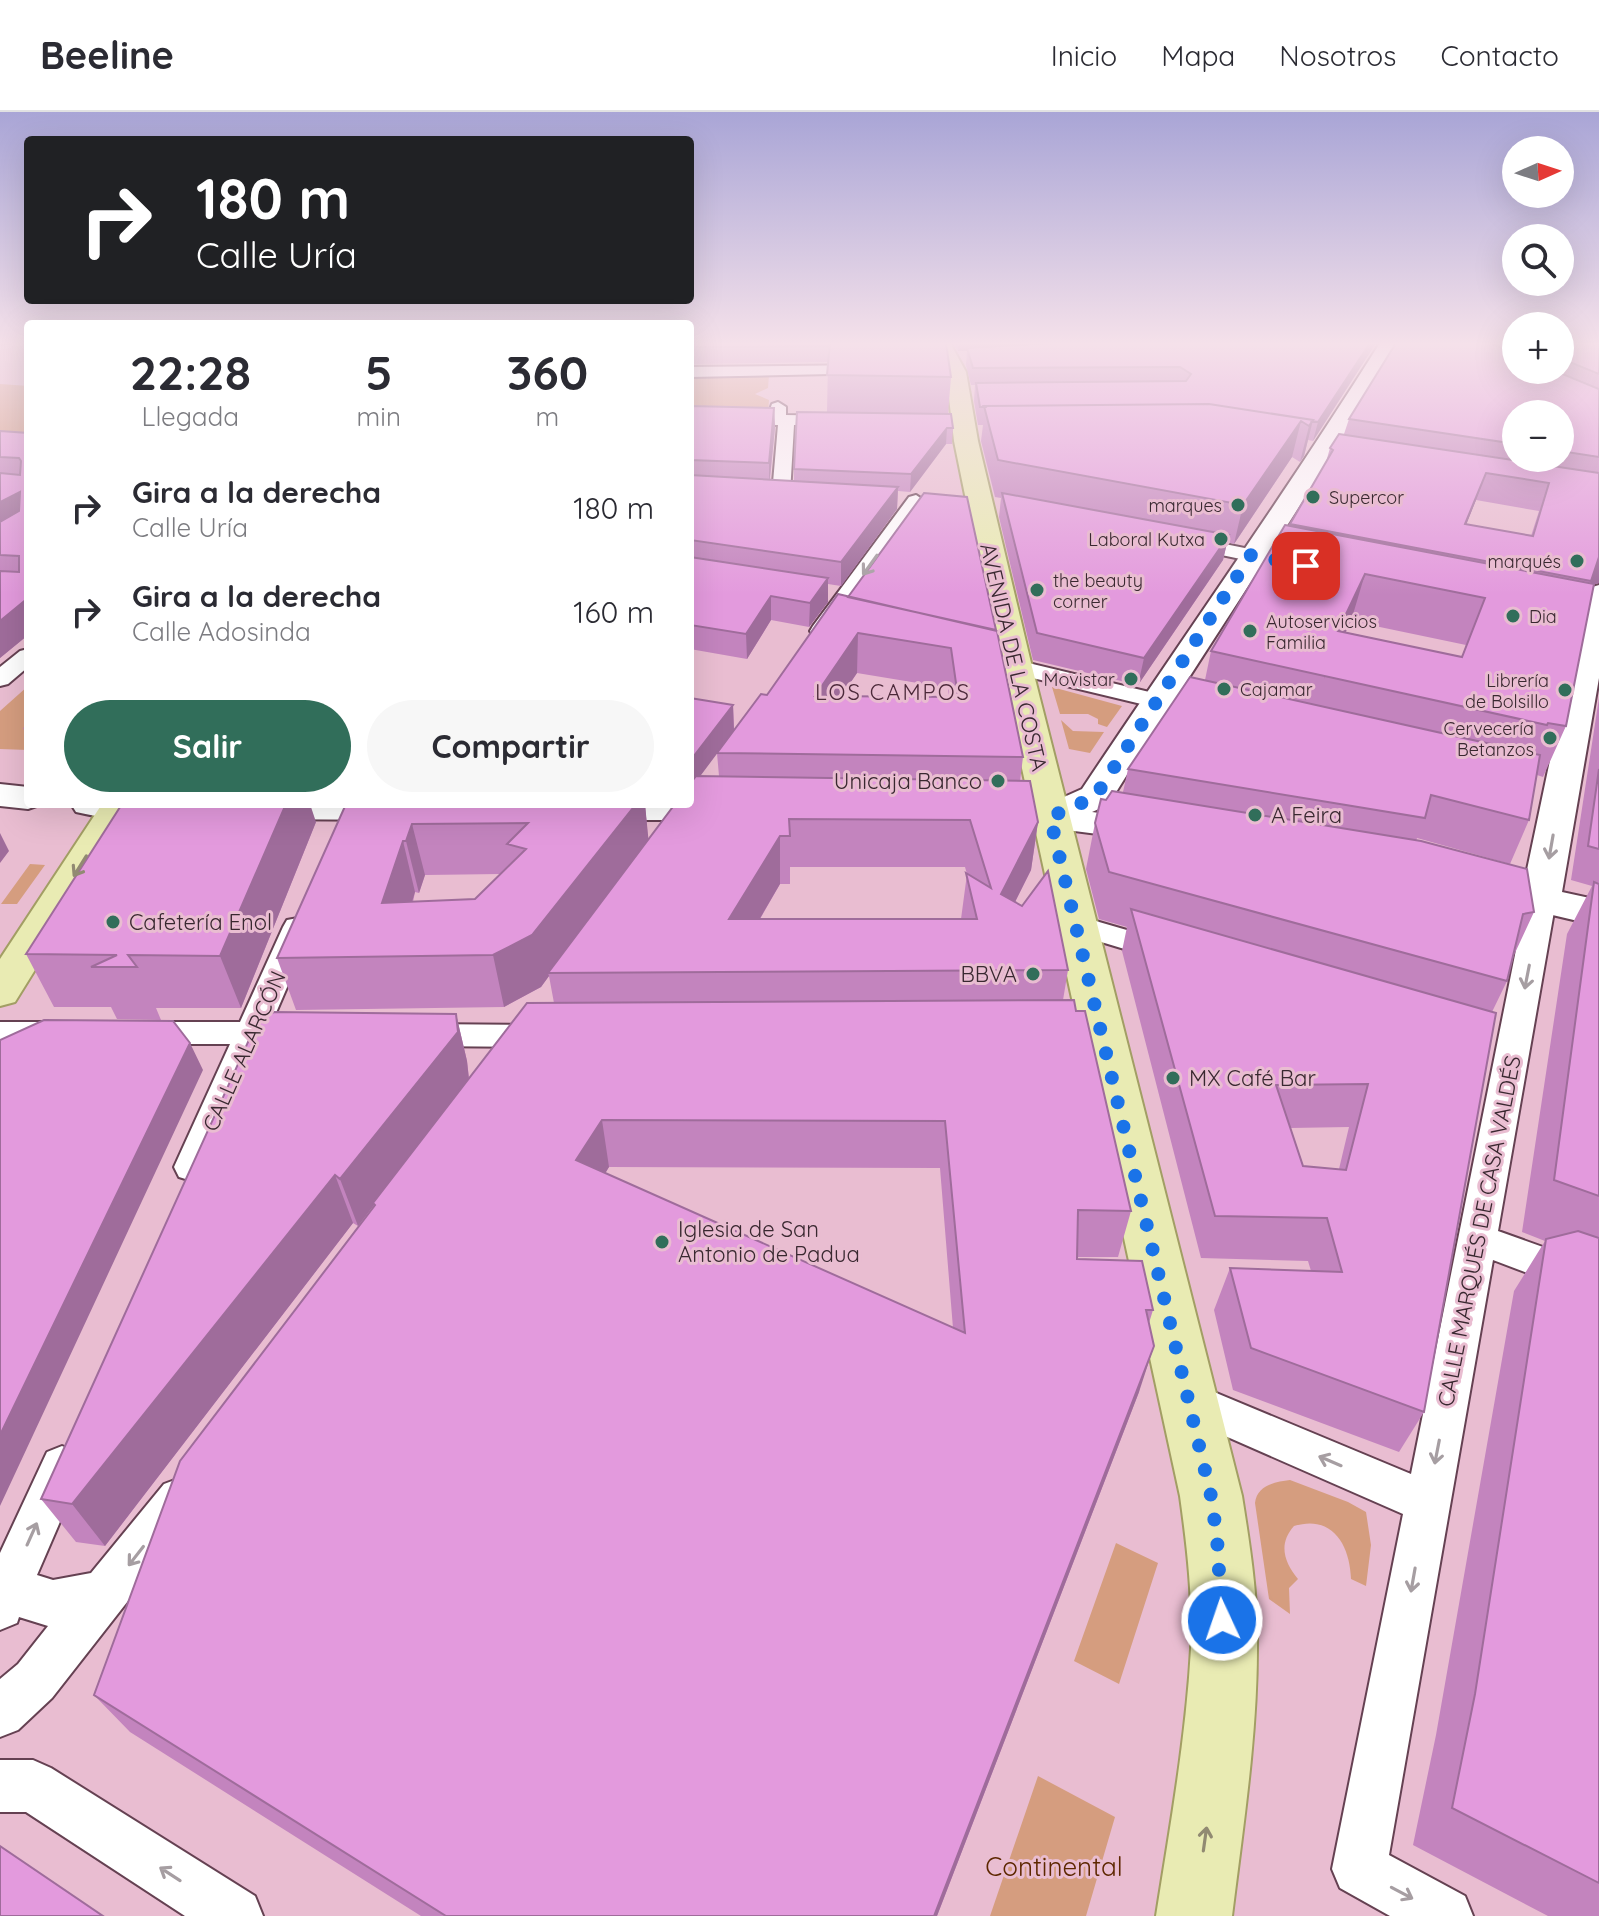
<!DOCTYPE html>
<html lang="es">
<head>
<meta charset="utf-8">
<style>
	body { margin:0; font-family:Quicksand,sans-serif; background:#f7f7f7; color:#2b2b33; height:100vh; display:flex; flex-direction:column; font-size:30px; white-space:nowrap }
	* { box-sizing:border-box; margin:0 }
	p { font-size:26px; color:#7c7c81 }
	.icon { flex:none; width:44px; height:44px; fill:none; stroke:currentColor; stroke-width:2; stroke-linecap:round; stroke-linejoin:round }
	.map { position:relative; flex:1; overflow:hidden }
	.details { position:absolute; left:24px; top:208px; width:670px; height:488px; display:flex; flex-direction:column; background:#fff; border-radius:8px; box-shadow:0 8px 32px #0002 }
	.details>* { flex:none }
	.guide { position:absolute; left:24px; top:24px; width:670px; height:168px; border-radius:8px; box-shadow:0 8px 32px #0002; background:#202124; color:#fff; overflow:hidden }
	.needle { width:52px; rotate:87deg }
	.fabs { position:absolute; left:1502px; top:24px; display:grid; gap:16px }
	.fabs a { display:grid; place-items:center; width:72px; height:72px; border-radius:50%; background:#fff; box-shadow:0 8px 32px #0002; font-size:40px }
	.pin { position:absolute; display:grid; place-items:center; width:68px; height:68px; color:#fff; margin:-34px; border-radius:16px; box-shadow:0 4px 12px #0006 }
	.me { position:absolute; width:88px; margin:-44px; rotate:357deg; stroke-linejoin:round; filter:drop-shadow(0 0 6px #0008) }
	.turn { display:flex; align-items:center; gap:28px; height:168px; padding:0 40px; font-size:36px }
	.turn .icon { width:104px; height:104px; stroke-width:2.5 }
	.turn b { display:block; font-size:56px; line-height:68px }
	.eta { display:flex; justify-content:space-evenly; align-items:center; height:136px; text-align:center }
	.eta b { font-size:48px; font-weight:800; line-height:56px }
	.primary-button { display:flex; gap:16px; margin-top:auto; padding:16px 40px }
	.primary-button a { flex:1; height:92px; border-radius:48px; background:#316e5a; color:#fff; font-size:32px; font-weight:800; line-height:92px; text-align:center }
	.primary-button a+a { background:#f7f7f7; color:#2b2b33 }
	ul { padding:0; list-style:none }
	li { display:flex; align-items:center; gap:24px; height:104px; padding:0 40px }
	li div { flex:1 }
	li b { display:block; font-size:30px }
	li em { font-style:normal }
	header { display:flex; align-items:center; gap:48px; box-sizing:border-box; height:112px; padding:0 40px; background:#fff; border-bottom:2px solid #e1e1e2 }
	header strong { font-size:38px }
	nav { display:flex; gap:44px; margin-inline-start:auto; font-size:28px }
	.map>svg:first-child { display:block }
	.green { fill:#d59d7f }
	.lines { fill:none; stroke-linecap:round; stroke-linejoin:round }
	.street-casing { stroke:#654152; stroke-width:4 }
	.secondary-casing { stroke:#654152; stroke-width:4 }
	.primary-casing { stroke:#a29e64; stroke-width:4 }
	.street { fill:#fff; fill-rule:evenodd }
	.secondary { fill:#fff; fill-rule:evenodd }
	.primary { fill:#e9ebb3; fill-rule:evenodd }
	.wall { fill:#c384be; fill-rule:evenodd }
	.shaded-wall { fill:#9f6c9b }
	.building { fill:#e39add; stroke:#9f6c9b; stroke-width:2; fill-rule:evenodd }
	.oneway { stroke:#a69ea2 }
	.oneway2 { stroke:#918a72 }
	.route { stroke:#1a73e8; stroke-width:14; stroke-dasharray:0 25.2 }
	.poi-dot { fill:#316e5a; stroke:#e9bdd1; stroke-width:3 }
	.labels { text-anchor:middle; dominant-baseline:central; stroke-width:6; stroke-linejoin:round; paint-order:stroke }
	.far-poi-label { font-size:18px; fill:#392830; stroke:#e9bdd1; text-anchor:end }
	.street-label { font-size:22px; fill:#392830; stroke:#e9bdd1 }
	.far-quarter-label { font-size:22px; letter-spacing:2px; fill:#4c293a; stroke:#e9bdd1 }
	.poi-label { font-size:22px; fill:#392830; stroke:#e9bdd1; text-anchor:start }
	.near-park-label { font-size:26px; fill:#5d2700; stroke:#e9bdd1 }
</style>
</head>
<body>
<header>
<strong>Beeline</strong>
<nav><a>Inicio</a><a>Mapa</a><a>Nosotros</a><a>Contacto</a></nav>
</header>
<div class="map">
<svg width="1599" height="1804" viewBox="0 0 1599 1804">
	<rect width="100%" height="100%" fill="#e9bdd1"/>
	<path class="green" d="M769,263L768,276L755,282L769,288L768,300H690V265Z
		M0,272L28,274V326L0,325Z
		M28,574V638L0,637V599Z
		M1052,575L1122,594L1107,615L1098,612V607L1088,602H1060Z
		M1061,608L1073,619L1104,620L1090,641L1069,637Z
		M30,752L45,753L17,792H1Z
		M1290,1368L1348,1390L1366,1400L1371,1433L1366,1474L1351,1467C1350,1434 1333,1402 1294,1414C1278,1432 1284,1450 1298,1467L1289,1476L1290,1502L1269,1487L1255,1391C1257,1373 1275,1370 1290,1368Z
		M1116,1431L1158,1451L1119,1572L1074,1549Z
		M1038,1664L1115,1705L1086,1804H990Z"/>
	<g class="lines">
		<defs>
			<path id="street" d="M872,253L880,258L877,261L690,265V255Z
				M778,290L786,295V303L839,304L847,309L839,314L794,313L790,382L781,388L772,382L778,313L690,311V301L768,303L772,292Z
				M916,383L925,389L829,524H813L810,519L813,514L909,385Z
				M1185,424L1284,444L1294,450L1284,456L1178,434L1175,430Z
				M28,537V555L8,572L0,574V555L20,539Z
				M991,542L1191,590L1195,595L1191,600L1183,602L983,554L980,549L983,544Z
				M1541,779L1551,782L1556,788L1498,1119L1599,1155V1188L1493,1148L1389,1743L1465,1784L1473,1804H1390L1340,1776L1332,1757L1403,1402L1175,1302L1169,1289L1175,1276L1190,1270L1411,1362L1526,788L1531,782Z
				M1075,803L1175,832L1179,839L1175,846L1164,849L1065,819L1060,812L1065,805Z
				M298,806L309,808L313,815L272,910L308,913L313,921L308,929L297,932H263L205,1065L192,1069L179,1065L174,1055L230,932H139L128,929L123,921L128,913L139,910H240L283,815L287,808Z
				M0,910H61L72,913L77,921L72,929L61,932H0Z
				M419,912L545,913L557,916L561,924L557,932L545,935L419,934L407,931L403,923L407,915Z
				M62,1334L77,1340L84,1354L37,1463L53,1468L91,1461L164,1372L180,1366L196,1372L202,1387L196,1402L52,1586L18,1618L0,1625V1567L18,1552L48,1514L19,1505L17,1511L0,1518V1441L47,1340Z
				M0,1648H33L51,1656L255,1784L263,1804H185L26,1700H0Z"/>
			<path id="secondary" d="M1380,231H1400C1309,385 1208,533 1113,685L1108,693L1092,700L1165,710L1171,718L1165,726L1152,729L997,709L992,701L997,693L1010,690L1044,694L1082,677C1181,528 1285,382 1380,231Z
				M1599,473V566L1562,780L1599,788V814L1459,781L1453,773L1459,765L1473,761L1524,772L1585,482L1589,476Z
				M0,672L28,675V692H42L28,697L0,694Z
				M690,686H730L743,689L748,697L743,705L730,708H586L573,705L568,697L571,692H690Z
				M71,692H178L180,696L175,704C146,711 105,707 76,700Z
				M234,692H417L420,697L415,705L402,708L250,707L237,704L232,696Z"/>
			<path id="primary" d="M930,231H950L966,260L978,329L1032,555L1242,1384C1250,1434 1258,1485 1257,1536C1257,1626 1243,1715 1232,1804H1156C1170,1715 1186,1626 1191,1537C1193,1486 1187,1434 1180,1384L1000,555L954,329L946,260Z
				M102,692H138L15,890L0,894V847Z"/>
		</defs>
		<use href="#street" class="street-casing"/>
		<use href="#secondary" class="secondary-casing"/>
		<use href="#primary" class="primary-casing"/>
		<use href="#street" class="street"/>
		<use href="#secondary" class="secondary"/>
		<use href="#primary" class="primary"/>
	</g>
	<path class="wall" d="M690,231H946L951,265L948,302L953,316L952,332H946L910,380L898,379L897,397L841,474L828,472V490L809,515L771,508L747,547L690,537V294L774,296L775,316L770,368L794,369V357L827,300L828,250L690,252Z
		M952,231H1376L1313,329L1308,328L1304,344L1300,350L1292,345L1234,432L1227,430L1223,448L1138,573L1033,548L999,405L1001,386L995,385L981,329L983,313H978L974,289L975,273H971L966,253L967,239H958Z
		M1396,231H1516V258H1560V231H1599V471L1594,472L1566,614L1543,665L1537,663L1529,708L1510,752L1417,726L1416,729L1534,800L1514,843L1507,869L1492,900L1424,1300L1399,1340L1233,1278L1214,1198L1230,1156L1311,1159L1308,1149L1201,1146L1122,839L1127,815L1099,807L1086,757L1095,711L1106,688L1123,680L1128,657L1205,568L1211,539L1290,414L1326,350L1330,336L1344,322L1349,307ZM1516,302H1560V346H1516ZM1476,388L1539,399L1531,424L1466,412ZM1351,509L1466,533L1462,545L1345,520ZM1349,1015L1339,1057L1303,1054L1290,1016Z
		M0,319L28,321V523L0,546Z
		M924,381L1023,645L1020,669L1038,710L1031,758L1015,790L1068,858L1063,888L1076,899L1131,1099L1118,1145H1077V1147L1153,1198L1149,1211L1139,1280L937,1804H421L130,1620L94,1583L374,1093L358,1114L353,1111L105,1434L76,1430L41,1387L456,902L467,949L469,966L554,891L549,864L541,875L504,895L296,898L277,846L346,692H645L648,728L690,692V586L733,593L734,619L767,583L848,485ZM857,561L948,576L949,585L841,584ZM717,641L719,664H700ZM790,755H965L967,762L961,807H760L780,772H790ZM500,762L475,787L413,790L415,780L419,781L425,763ZM609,1055L940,1056L953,1216L605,1061Z
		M1599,586V1804H1548L1413,1733L1436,1623L1514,1179L1545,1129L1522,1120L1567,822L1592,774L1571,768Z
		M28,612V627L23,616Z
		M316,710L241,896H156L161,908L117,907L111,895H54L26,842Z"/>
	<path class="shaded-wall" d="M0,231H23L0,234Z
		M959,231H1088L967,236V239H958Z
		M1370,231H1376L1313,329L1318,310Z
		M774,296L775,316L769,373V351Z
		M1313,308L1304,344L1300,350L1309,314Z
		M1301,309L1292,345L1234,432L1243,393Z
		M947,316L946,332L910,380L911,362Z
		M1486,361L1476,388L1455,441L1465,412Z
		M898,375L897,397L841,474V450Z
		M20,380L28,399L0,421V390Z
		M1229,423L1223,448L1138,573L1144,546Z
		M1599,445V471L1589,474L1591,469Z
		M1365,462L1351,509L1324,567L1338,519Z
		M828,466V490L809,515L810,491Z
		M771,484V508L747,547L746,522Z
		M28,486V523L0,546V509Z
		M858,521L857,561L814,625L815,584Z
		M733,593L734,619L692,675L690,649Z
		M286,692H310L316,710L241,896L220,844Z
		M636,692H645L649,733L548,861L549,864L541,875L504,895L493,843Z
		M1038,710L1031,758L995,830L1001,782Z
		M412,712L425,763L419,781L406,729Z
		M0,721L9,739L0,751Z
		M780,724V772L731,856L729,807Z
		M403,729L415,780L396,843L382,791Z
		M456,902L467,949L469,968L358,1114L340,1067Z
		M190,931L203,958L0,1394V1323Z
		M602,1008L609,1055L585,1095L576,1048Z
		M335,1063L353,1111L105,1434L72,1392Z
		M1154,1234L1139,1280L937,1804H934Z"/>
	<path class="building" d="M690,231H830V234L690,235Z
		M830,231H946L951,265L827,263Z
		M1054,231H1370L1318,310L1312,309L1313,308L1209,292L984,294L985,295H980L976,271L1186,269L1191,262L1180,255L973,256L967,236Z
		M1396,231H1489L1516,242V258H1553L1599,277V345L1560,339V302H1516V332L1349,307Z
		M1560,231H1599V262L1560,246Z
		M1209,292L1313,308L1309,314L1301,309L1243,393L998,348L984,294Z
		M690,294L774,296L769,351L690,348Z
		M797,300L951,302L953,316H947L911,362L794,357Z
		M0,319L28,321V486L0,509V459L19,460V444L0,443V410L19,399L20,380L0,390V361L20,363L21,349L19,346L0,345Z
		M1339,322L1599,361V445L1591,469L1290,412L1333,338L1330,336ZM1486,361L1549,371L1533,424L1465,412Z
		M690,363L898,375L841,450L690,428Z
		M924,381L967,385L996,518L848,485Z
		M1002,381L1229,423L1144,546L1037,521Z
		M1285,413L1594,472L1566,614L1548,611L1547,613L1211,539ZM1365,462L1485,486L1462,545L1338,519Z
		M690,445L828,466L810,491L771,484L746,522L690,513Z
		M838,482L997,519L1023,645L717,641L761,582L767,583ZM858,521L951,536L958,585L815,584Z
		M1190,565L1540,643L1529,708L1431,683L1425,706L1128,657Z
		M690,586L733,593L690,649Z
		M1599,657V737L1588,734Z
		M696,664L1030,669L1038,710L1001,782L1022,794L1048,759L1068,858L548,861L675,692H690V672ZM789,707L970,708L991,776L966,761L977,807H729L780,724H790Z
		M1112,679L1421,729L1527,757L1534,800L1523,802L1507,869L1109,760L1095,711L1101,687L1106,688Z
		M122,692H286L220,844L128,843L137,855H91L117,843L26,842Z
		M346,692H636L532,823L493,843L277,846ZM528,711L507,732L526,737L475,787L382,791L403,729H406L412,712Z
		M1594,770L1599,772V1084L1554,1068Z
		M1131,797L1496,901L1424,1300L1251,1236L1230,1156L1342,1160L1327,1106L1215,1104ZM1368,972L1346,1058L1303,1054L1276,973Z
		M1074,888L1076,899H1085L1131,1099L1078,1098L1077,1147L1142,1149L1153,1198H1146L1154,1234L934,1804H446L94,1583L180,1349L375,1093L373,1091L527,891ZM602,1008L945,1009L965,1221L576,1048Z
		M274,900L456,902L458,920L340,1067L335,1063L72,1392L41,1387L258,908Z
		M44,908L173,909L190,931L0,1323V928Z
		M1578,1119L1599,1126V1771L1452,1696L1475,1582L1546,1127Z
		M0,1734L103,1804H0Z"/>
	<defs><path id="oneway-shaft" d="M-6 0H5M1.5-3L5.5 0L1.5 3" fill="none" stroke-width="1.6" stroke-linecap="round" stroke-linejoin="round" transform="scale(2)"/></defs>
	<g class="oneway">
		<use href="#oneway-shaft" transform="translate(870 453) rotate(126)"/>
		<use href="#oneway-shaft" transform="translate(1551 735) rotate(100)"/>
		<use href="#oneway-shaft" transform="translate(1527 865) rotate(101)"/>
		<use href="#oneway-shaft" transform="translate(1437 1340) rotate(101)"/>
		<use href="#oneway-shaft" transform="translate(1330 1349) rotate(-157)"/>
		<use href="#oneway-shaft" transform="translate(32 1422) rotate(-66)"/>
		<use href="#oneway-shaft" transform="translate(136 1444) rotate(128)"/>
		<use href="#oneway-shaft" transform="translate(1413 1468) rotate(100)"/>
		<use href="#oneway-shaft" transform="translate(170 1762) rotate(-147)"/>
		<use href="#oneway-shaft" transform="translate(1402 1781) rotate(28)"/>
	</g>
	<g class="oneway2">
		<use href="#oneway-shaft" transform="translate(80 754) rotate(122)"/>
		<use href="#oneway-shaft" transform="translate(1205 1727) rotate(-82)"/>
	</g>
	<linearGradient id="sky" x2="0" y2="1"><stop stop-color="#a9a5d6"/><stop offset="0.48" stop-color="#f5e1ea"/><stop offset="1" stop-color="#f5e1ea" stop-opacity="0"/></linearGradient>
	<rect width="1599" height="483" fill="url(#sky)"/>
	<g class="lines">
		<path class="route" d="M1222,1508L1217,1426L1211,1384L1050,705L1095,685L1251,443L1306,454"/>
	</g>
	<g class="poi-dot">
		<circle cx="1313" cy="385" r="8"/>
		<circle cx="1238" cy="393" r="8"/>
		<circle cx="1221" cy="427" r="8"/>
		<circle cx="1577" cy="449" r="8"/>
		<circle cx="1037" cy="478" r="8"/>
		<circle cx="1513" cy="504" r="8"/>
		<circle cx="1250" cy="519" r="8"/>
		<circle cx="1131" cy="567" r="8"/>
		<circle cx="1224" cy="577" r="8"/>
		<circle cx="1565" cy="578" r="8"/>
		<circle cx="1550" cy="626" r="8"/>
		<circle cx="998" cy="669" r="8"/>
		<circle cx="1255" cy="703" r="8"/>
		<circle cx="113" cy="810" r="8"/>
		<circle cx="1033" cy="862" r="8"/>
		<circle cx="1173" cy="966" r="8"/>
		<circle cx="662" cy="1130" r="8"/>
	</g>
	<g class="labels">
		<g class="far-poi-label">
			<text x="1329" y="385" text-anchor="start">Supercor</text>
			<text x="1222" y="393">marques</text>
			<text x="1205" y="427">Laboral Kutxa</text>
			<text x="1561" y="449">marqués</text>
			<text x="1053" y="468" text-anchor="start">the beauty<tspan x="1053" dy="21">corner</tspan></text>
			<text x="1529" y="504" text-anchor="start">Dia</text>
			<text x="1266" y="509" text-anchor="start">Autoservicios<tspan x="1266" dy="21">Familia</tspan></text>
			<text x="1115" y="567">Movistar</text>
			<text x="1549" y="568">Librería<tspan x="1549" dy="21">de Bolsillo</tspan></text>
			<text x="1240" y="577" text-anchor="start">Cajamar</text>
			<text x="1534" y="616">Cervecería<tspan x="1534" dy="21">Betanzos</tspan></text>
		</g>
		<g class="street-label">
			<text transform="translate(1014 545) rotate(77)">AVENIDA DE LA COSTA</text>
			<text transform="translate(244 939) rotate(-66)">CALLE ALARCÓN</text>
			<text transform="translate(1479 1119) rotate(-79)">CALLE MARQUÉS DE CASA VALDÉS</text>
		</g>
		<g class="far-quarter-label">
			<text x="893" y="580">LOS CAMPOS</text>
		</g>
		<g class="poi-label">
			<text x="982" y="669" text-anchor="end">Unicaja Banco</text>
			<text x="1271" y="703">A Feira</text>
			<text x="129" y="810">Cafetería Enol</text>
			<text x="1017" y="862" text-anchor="end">BBVA</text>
			<text x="1189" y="966">MX Café Bar</text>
			<text x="678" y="1117">Iglesia de San<tspan x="678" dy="25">Antonio de Padua</tspan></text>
		</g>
		<g class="near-park-label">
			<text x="1054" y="1754">Continental</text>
		</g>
	</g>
</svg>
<div class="fabs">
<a><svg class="needle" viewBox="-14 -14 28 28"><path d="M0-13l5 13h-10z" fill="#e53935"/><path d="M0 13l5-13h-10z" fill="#7c7c81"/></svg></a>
<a><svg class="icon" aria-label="search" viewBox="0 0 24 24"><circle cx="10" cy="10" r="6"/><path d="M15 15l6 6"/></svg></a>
<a>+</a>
<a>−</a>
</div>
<div class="pin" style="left:1306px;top:454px;background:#d93025"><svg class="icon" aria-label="arrive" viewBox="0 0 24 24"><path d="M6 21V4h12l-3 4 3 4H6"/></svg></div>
<svg class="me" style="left:1222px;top:1508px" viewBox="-20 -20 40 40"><circle r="17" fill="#1a73e8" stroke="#fff" stroke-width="3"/><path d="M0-11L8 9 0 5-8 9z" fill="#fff"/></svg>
<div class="guide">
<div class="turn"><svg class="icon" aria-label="right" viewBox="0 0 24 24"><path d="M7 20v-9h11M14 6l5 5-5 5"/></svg><div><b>180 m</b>Calle Uría</div></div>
</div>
<section class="details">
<div class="eta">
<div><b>22:28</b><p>Llegada</p></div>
<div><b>5</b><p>min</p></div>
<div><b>360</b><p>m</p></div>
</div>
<ul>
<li><svg class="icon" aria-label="right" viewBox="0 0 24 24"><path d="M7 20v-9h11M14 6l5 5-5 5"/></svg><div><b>Gira a la derecha</b><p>Calle Uría</p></div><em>180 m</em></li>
<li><svg class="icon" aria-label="right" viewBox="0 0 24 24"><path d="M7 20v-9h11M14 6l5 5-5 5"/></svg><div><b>Gira a la derecha</b><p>Calle Adosinda</p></div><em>160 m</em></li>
</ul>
<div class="primary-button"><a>Salir</a><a>Compartir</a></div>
</section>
</div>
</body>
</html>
